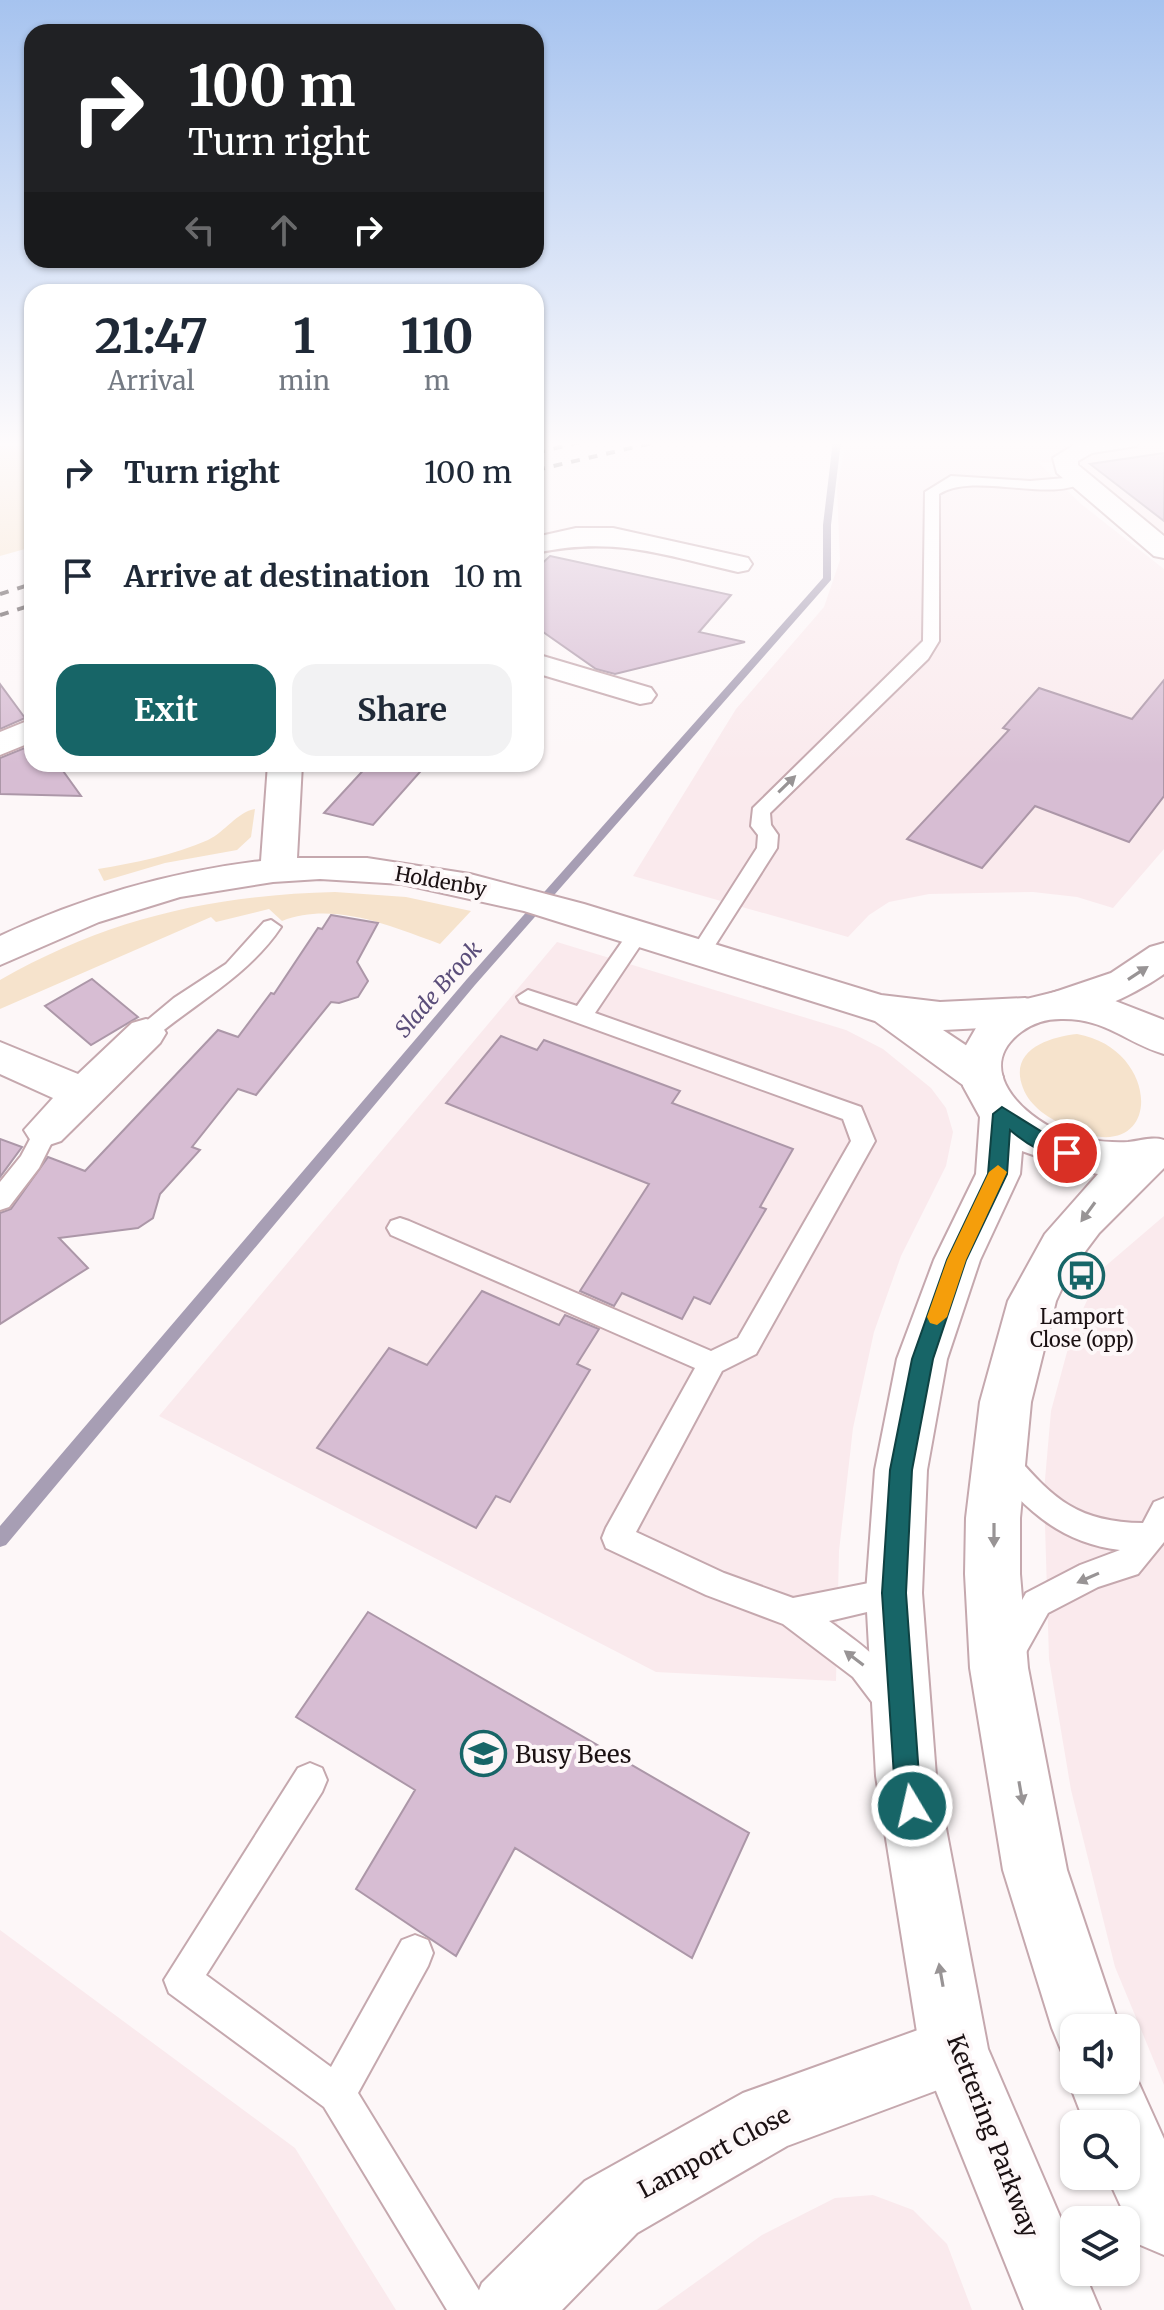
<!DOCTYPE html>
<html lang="en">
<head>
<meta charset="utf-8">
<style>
	body { margin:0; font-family:Merriweather,serif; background:#f2f2f3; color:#1f2937; height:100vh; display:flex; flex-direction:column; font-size:30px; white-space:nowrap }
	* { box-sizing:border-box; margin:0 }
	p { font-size:26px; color:#747a83 }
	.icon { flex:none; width:44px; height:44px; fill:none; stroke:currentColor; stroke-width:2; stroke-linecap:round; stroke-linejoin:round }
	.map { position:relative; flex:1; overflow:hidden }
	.sheet { position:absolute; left:24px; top:284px; width:520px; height:488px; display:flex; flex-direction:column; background:#fff; border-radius:24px; box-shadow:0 2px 6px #0004 }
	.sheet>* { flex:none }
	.top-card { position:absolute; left:24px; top:24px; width:520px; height:244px; border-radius:24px; box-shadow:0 2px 6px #0004; background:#202124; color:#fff; overflow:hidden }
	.buttons { position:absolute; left:1060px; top:2014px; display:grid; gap:16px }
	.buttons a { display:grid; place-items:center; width:80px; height:80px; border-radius:16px; background:#fff; box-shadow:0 2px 6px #0004; font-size:40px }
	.pin { position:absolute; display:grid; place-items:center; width:68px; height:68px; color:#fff; margin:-34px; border:4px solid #fff; border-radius:50%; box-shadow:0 2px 8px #0007 }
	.me { position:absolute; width:88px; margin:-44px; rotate:351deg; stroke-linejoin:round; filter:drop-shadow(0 0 6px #0008) }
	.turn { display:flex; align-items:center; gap:28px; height:168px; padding:0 32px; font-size:36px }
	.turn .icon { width:104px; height:104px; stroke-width:2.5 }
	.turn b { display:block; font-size:56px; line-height:68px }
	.lanes { display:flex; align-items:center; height:76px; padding:0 32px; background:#0003; justify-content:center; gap:40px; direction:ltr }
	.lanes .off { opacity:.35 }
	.eta { display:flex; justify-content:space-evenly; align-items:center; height:136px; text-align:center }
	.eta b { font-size:48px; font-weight:700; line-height:56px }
	.primary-button { display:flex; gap:16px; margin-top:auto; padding:16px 32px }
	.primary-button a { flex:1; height:92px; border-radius:24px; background:#176567; color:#fff; font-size:32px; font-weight:700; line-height:92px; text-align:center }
	.primary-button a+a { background:#f2f2f3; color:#1f2937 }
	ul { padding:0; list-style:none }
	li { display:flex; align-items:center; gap:24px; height:104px; padding:0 32px }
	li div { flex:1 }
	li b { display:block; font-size:30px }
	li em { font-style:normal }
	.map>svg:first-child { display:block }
	.built { fill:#faeaed }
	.green { fill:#f6e3cc }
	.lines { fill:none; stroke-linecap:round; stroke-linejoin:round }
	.stream { fill:#a79eb4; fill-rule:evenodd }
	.building { fill:#d7bdd3; stroke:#ac97a8; stroke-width:2 }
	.service-casing { stroke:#c5a8ae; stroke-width:4 }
	.minor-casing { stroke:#c5a8ae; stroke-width:4 }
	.tertiary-casing { stroke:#c5a8ae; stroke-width:4 }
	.service { fill:#fff; fill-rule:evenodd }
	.minor { fill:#fff; fill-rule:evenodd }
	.tertiary { fill:#fff; fill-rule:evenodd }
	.rail { stroke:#52494b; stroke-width:4; stroke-dasharray:9 9; stroke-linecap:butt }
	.oneway { fill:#989495 }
	.route { fill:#176567; stroke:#0f4243; stroke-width:2 }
	.slow { fill:#f59e0b }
	.labels { text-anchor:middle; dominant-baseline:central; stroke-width:8; stroke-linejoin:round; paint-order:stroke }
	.street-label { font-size:20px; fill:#1b1113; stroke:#fdf7f8 }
	.poi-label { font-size:20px; fill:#1b1113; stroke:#fdf7f8 }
	.water-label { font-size:22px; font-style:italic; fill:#5b4e7a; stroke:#fdf7f8 }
	.near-poi-label { font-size:24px; fill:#1b1113; stroke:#fdf7f8; text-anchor:start }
	.near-street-label { font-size:24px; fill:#1b1113; stroke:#fdf7f8 }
</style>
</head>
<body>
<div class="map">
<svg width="1164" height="2310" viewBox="0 0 1164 2310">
	<rect width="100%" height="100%" fill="#fdf7f8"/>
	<path class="built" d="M846,441H1164V540L1077,466L1037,461L1081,504L1164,569V849L1113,908L1077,897L1033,892L929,894L889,902L869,915L848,937L633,876L736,709L824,607L840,560L837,488Z
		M557,942L846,1030L883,1049L931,1088L946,1108L953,1132L946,1166L901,1256L874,1332L853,1428L839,1551L836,1681L656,1672L159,1416Z
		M1164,1216V2085L1115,1967L1071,1790L1049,1659L1044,1491L1051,1411L1073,1330L1102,1269Z
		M0,1930L295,2148L396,2310H0Z
		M873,2195L913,2210L947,2244L972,2310H657L762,2235L835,2198Z"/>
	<path class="green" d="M0,441H32V547L0,556Z
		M255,809L251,837L237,850L165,863L104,881L98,869C134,863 174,855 208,840C225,832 237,812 255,809Z
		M335,892L406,897L471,911L440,944C390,926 334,901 282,921L269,909L216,922L211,917L0,1009V980C108,918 213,895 335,892Z
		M1077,1034C1164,1049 1164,1173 1068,1127C1050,1119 1030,1107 1023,1088C1008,1050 1049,1037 1077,1034Z"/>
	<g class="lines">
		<path class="stream" d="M833,441H841L831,525V580L475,985L6,1545L0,1547V1526L467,979L823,578V525Z"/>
	</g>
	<path class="building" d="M1164,453V521L1090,464Z
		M550,556L731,595L699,632L745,642L615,674L596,669L536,627V569Z
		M1164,680V796L1129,842L1035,806L982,868L907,839L1009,730L1003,728L1039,688L1132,719Z
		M0,684L25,718L0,729Z
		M32,745V764H58L81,796L0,794V758Z
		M369,764H427L373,825L324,813Z
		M331,915L378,923L357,962L368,981L358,997L339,1003L331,1002L256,1095L238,1089L192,1147L200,1150L160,1194L153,1218L138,1228L59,1238L88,1268L0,1324V1213L11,1209L48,1157L85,1171L218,1030L238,1037L271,993L274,994L318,928L322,929Z
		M92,979L138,1017L91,1045L45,1006Z
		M501,1036L537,1050L544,1040L680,1091L672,1103L793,1149L760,1207L766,1209L710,1304L694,1297L682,1319L622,1293L614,1306L580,1291L649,1184L446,1103Z
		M0,1139L22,1147L0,1177Z
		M482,1291L559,1325L565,1315L599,1329L577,1364L590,1370L510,1502L496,1496L476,1528L317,1448L389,1348L427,1365Z
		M368,1612L749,1833L692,1958L515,1848L456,1956L356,1889L415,1790L296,1717Z"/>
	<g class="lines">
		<defs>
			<path id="service" d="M951,476L1030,481L1077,477L1084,481C1054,504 974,471 939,494V641L928,659L770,813L771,825L778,835L777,848L707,958H693L690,953L757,848L758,835L751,826L753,808L923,641L925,492Z
				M271,920L281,927C249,975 197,1002 154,1038H138L135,1033L138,1028L174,998L226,964L264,922Z
				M638,927L648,934L595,1013L861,1107L875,1141L756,1354L722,1371L636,1532L724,1573L793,1598L894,1578L905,1583L909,1593L905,1603L829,1621C859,1643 890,1663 905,1699L900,1710L889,1715L878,1710L853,1677L783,1624L706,1595L606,1548L602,1538L606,1528L695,1368L391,1235L387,1228L391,1221L400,1218L409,1221L711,1351L738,1338L851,1141L843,1119L520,1002L517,997L528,990L577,1006L631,929Z
				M46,1121L54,1124L58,1130L39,1168L9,1207L0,1210V1182L21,1156L38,1124Z
				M1002,1447L1012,1451C1053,1499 1077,1522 1143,1523L1154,1502L1164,1498V1542L1138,1574L1098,1587L1048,1613L1020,1663L1009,1668L998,1663L993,1652L1026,1593L1080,1565L1120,1550C1062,1543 1028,1512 992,1469L988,1460L992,1451Z
				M310,1763L322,1768L327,1780L322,1792L206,1975L331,2067L402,1940L415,1935L428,1940L433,1953L428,1966L358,2093L491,2310H447L324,2107L169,1993L164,1980L298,1768Z"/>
			<path id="minor" d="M1080,441H1139L1136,446L1092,453L1078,461V465L1164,536V558L1154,556L1057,473L1053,458Z
				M576,528H613L748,558L752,564L748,570L738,572C663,555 614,536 536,553V537Z
				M536,654L651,688L656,695L651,702L640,704L536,673Z
				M32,719V742L0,755V732Z
				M268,764H302L297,858H367L470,874L584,904L881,995L940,1002L1025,998L1039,1002L1043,996L1111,973L1150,947L1164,943V974C1137,993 1075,1025 1043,1016L1039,1022L1025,1026L943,1030L997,1066L1003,1077L997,1088L982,1092L967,1088L875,1021L524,911L402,884L320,879L273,882L180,897L99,922L0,965V936C83,897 170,872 261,861Z
				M146,1019L160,1023L166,1033L160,1043L61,1141L46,1146L31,1141L24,1130L53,1098L0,1074V1042L78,1074L132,1023Z
				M954,2017L978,2027L988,2051L978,2075L787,2146L637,2233L562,2310H471L482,2283L585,2181L743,2093Z"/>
			<path id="tertiary" d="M1059,991L1105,997L1164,1020V1054C1126,1043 1106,1018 1061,1019C1045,1019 1033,1023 1021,1032C973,1068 1022,1116 1061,1132C1082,1140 1106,1143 1128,1142C1140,1141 1152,1136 1164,1140V1168L1099,1233L1069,1273L1056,1301L1031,1402L1020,1518V1574L1028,1668L1067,1870L1120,2028H1074V2057L1062,2052L1052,2028L1003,1870L970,1668L965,1574L966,1518L980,1402L1008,1301L1045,1234L1098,1174L1073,1169L1022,1151L1020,1174L980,1260L947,1359L927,1470L922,1593L936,1776L988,2049L1074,2249V2272H1084L1100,2310H1024L920,2051L876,1776L866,1593L875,1470L897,1359L934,1260L976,1174L980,1117L963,1086L961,1054L976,1028L1002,1005Z
				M1126,2055L1164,2139V2255L1138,2244L1107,2176H1126V2124H1085L1068,2080L1074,2066V2080H1126Z"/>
		</defs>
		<use href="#service" class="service-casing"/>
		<use href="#minor" class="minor-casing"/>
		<use href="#tertiary" class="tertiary-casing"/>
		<use href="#service" class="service"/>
		<use href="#minor" class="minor"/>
		<use href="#tertiary" class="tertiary"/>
		<path class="rail" d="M536,453L584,441
			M536,470L661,441
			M0,594L32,584
			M0,615L32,605"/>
	</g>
	<defs><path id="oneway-solid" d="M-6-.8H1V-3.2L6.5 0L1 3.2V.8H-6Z" transform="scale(2)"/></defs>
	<g class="oneway">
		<use href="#oneway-solid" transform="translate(787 784) rotate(-44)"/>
		<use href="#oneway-solid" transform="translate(1138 973) rotate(-33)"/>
		<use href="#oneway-solid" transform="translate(1088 1212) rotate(126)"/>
		<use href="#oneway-solid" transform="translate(994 1535) rotate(90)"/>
		<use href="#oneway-solid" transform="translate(1088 1578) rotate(156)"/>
		<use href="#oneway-solid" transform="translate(854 1658) rotate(-143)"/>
		<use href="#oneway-solid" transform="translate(1021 1793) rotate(80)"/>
		<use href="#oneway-solid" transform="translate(941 1975) rotate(-100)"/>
	</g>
	<linearGradient id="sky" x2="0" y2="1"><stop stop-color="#a6c3ef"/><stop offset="0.58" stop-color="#fefbfc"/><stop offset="1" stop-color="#fefbfc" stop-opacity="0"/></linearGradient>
	<rect width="1164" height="765" fill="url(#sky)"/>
	<path class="route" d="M1002,1107L1076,1153L1074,1158C1054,1163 1024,1142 1010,1130L1007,1174L966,1260L933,1359L912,1470L906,1593L919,1776L925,1806L921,1815L912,1819L903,1815L894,1776L882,1593L890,1470L912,1359L947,1260L988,1174L993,1114Z"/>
	<path class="slow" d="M998,1165L1007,1172L966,1260L947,1317L937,1325L930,1323L927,1317L947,1260L989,1172Z"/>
	<defs>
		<symbol id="bus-ring" viewBox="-11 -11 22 22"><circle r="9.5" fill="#fdf7f8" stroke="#176567" stroke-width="1.5"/><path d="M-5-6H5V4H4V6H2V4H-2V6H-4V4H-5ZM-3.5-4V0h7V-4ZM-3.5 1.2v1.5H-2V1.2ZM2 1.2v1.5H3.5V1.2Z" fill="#176567"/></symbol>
		<symbol id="school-ring" viewBox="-11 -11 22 22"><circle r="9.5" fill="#fdf7f8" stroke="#176567" stroke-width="1.5"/><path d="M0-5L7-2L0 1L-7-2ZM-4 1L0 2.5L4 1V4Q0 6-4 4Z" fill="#176567"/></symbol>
	</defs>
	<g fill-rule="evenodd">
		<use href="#bus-ring" x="1056" y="1250" width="51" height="51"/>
		<use href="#school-ring" x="458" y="1728" width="51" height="51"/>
	</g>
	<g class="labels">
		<g class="street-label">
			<text transform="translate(441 881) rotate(10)">Holdenby</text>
		</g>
		<g class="poi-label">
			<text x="1082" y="1316">Lamport<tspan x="1082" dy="23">Close (opp)</tspan></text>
		</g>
		<g class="water-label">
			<text transform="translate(438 989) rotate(-49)">Slade Brook</text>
		</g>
		<g class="near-poi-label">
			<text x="515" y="1754">Busy Bees</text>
		</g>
		<g class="near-street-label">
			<text transform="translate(993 2136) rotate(69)">Kettering Parkway</text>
			<text transform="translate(714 2152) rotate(-28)">Lamport Close</text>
		</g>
	</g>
</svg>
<div class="buttons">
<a><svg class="icon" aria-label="sound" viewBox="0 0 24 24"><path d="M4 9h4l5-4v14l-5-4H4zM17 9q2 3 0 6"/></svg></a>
<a><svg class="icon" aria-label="search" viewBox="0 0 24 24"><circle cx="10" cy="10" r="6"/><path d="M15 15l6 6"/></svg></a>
<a><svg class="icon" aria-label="layers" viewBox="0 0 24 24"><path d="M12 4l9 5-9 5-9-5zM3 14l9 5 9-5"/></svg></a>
</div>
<div class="pin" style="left:1067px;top:1153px;background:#d93025"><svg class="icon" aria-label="arrive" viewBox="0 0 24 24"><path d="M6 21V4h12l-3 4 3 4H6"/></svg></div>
<svg class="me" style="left:912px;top:1806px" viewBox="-20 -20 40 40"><circle r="17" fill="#176567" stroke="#fff" stroke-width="3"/><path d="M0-11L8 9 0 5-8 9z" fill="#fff"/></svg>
<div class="top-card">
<div class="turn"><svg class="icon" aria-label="right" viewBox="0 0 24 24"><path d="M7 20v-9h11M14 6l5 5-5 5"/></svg><div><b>100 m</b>Turn right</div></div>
<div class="lanes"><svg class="icon off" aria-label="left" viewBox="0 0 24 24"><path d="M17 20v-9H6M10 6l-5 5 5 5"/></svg><svg class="icon off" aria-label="ahead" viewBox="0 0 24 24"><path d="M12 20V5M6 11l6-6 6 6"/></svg><svg class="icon" aria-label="right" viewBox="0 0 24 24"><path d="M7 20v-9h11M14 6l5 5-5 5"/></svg></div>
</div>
<section class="sheet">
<div class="eta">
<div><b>21:47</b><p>Arrival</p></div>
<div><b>1</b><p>min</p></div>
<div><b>110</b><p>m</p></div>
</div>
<ul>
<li><svg class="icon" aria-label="right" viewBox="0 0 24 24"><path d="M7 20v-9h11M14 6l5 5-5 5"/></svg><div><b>Turn right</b></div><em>100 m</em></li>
<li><svg class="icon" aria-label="arrive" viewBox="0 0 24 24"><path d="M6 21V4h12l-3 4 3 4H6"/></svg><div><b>Arrive at destination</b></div><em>10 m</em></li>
</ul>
<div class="primary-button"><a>Exit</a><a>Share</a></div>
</section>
</div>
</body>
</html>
